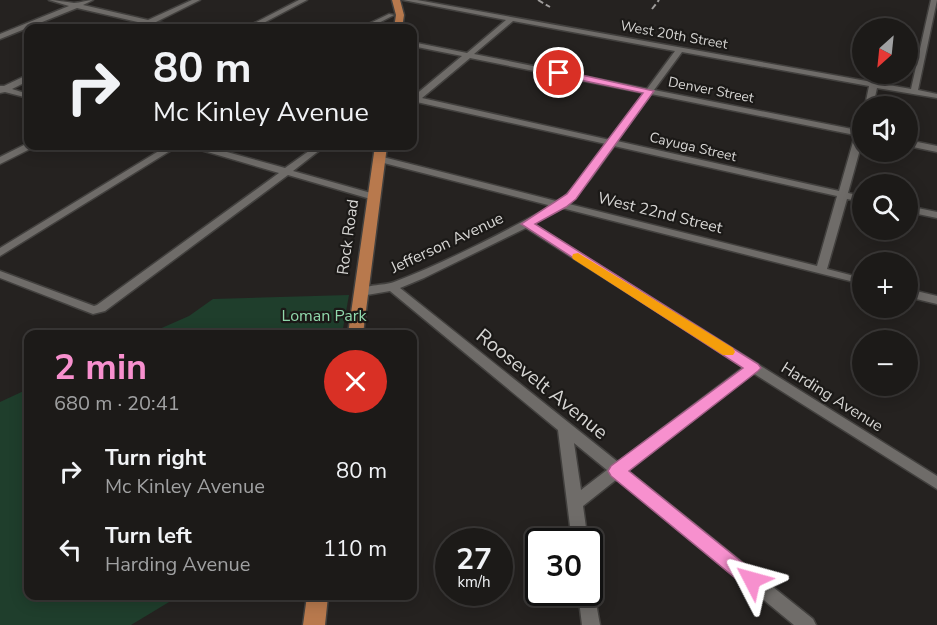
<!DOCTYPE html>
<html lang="en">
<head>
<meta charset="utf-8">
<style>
	body { margin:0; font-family:"Nunito Sans",sans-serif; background:#252321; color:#f1f3f6; height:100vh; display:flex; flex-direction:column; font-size:22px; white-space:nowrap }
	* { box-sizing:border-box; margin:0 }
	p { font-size:20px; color:#a0a1a2 }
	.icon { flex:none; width:33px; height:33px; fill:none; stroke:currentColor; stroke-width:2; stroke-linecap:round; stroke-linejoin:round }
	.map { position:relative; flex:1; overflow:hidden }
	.side { position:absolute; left:24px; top:330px; width:393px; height:270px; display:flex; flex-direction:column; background:#1c1a18; border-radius:12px; box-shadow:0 3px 15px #0003,0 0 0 2px #3a3837 }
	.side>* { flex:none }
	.banner { position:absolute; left:24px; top:24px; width:393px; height:126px; border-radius:12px; box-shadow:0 3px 15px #0003,0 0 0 2px #3a3837; background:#1c1a18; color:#f1f3f6; overflow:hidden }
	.needle { width:39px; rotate:207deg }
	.tools { position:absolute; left:852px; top:18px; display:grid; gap:12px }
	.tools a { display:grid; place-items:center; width:66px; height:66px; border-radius:50%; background:#1c1a18; box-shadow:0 3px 15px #0003,0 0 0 2px #3a3837; font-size:30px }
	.speed { position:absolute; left:435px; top:528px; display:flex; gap:12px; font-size:30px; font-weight:700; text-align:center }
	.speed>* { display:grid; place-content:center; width:78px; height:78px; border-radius:50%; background:#1c1a18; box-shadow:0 3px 15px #0003,0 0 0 2px #3a3837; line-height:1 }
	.speed small { font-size:15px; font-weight:400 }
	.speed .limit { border:3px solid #111; border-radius:9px; background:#fff; color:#111 }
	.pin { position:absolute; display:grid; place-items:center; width:51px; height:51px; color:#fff; margin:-26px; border:3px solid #fff; border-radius:50%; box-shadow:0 2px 6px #0007 }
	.me { position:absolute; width:66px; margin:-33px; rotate:309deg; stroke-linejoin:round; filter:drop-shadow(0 0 4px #0008) }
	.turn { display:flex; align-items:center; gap:21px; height:126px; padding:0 30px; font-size:27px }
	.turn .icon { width:78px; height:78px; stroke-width:2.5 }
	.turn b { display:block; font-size:42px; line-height:51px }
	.round { display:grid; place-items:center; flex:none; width:63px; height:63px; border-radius:32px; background:#252321 }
	.head { display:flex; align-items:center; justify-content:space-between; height:102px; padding:0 30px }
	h1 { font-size:36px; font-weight:700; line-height:45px; color:#f790ce }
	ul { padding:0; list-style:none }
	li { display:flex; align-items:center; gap:18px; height:78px; padding:0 30px }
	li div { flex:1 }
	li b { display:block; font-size:22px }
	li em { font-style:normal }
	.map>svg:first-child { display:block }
	.green { fill:#1f3e2c }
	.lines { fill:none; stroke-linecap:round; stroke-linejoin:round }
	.minor-casing { stroke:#42403e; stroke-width:3 }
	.major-casing { stroke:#42403e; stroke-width:3 }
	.minor { fill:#6f6c69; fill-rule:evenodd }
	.major { fill:#b8794d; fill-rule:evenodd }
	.rail { stroke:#9f9d9b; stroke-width:2; stroke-dasharray:6 3; stroke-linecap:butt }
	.route { fill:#f790ce; stroke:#a15e86; stroke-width:1.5 }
	.slow { fill:#f59e0b }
	.labels { text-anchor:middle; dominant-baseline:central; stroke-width:4.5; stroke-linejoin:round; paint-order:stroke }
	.far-street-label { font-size:14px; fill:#d6d5d3; stroke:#1b1917 }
	.street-label { font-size:16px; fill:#d6d5d3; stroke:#1b1917 }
	.park-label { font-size:16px; fill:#91d8ac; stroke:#1b1917 }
	.near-street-label { font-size:20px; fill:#d6d5d3; stroke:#1b1917 }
</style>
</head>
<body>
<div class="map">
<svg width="937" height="625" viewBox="0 0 937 625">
	<rect width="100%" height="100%" fill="#252220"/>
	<path class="green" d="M349,295L342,334H148L189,316L213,299Z
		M28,389V596H179L131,625H0V402Z"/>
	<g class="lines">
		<defs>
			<path id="minor" d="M49,0C57,0 65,2 74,3C80,3 87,0 93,0L83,5L148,20L192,0H200L156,22L178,26V28L150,24L141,28H133L142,23L77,8L0,39V34L69,6Z
				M299,0H307L254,28H245Z
				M403,0H417L911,89L931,0H937L918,90L937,94V98L877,88L873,106H865L869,86L682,52L654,90L857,130L859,126L862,125V142L848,193L862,196V202L847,199L827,269L862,278V284L562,208L533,224L937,476V489L753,373L628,471L813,619L816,625H794L617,479L583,506L588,542H572L558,430L390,291L361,296L355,292C364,284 383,286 394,282C449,261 501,233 552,206L376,161V157L379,156L560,202L584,175L606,144L412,101V96H414L462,56L412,46V42L467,53L506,20ZM513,21L675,51L647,89L474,54ZM470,58L644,93L610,140L422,98ZM651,94L855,135L839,191L617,141ZM614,146L837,196L817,266L569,204L590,179ZM526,228L744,367L618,462L400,288L424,278ZM574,443L607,470L581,490Z
				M389,14L394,15L369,28H360Z
				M25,76H28V81L12,89L28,94V98L5,92L0,93V86H4Z
				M908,140L937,146V152L908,146Z
				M28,143V146H33L32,148L0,164V157Z
				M167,146H178L0,256V248Z
				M193,146H205L285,168L316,146H325L293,171L378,195L379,197L374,200L288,175L105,311L93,314L0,278V271L94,306L97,305L279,173L194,148Z
				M908,206L937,212V218L908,212Z
				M908,289L937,296V304L908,297Z
				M590,586L594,592L600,625H582L578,592H590Z"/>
			<path id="major" d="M392,0H400L404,15L402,28H394L396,15Z
				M375,146H387L363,334H348Z
				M307,596H328L325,625H303Z"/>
		</defs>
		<use href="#minor" class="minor-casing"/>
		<use href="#major" class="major-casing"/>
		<use href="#minor" class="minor"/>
		<use href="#major" class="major"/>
		<path class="rail" d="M538,0L550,7
			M652,9L659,0"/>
	</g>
	<path class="route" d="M559,70L654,91L576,199L566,207L535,224L758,364L761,368L758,371L629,471L758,575L761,580L758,586L752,589L745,586L611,476L608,471L611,466L743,368L521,224L567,194L643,93L556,75L555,73Z"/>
	<path class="slow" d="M578,253L733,348L735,352L733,355H723L573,259L572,257L573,254Z"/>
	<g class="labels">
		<g class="far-street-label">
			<text transform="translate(674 35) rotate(10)">West 20th Street</text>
			<text transform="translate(711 90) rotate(11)">Denver Street</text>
			<text transform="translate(693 147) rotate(13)">Cayuga Street</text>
		</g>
		<g class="street-label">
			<text transform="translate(660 213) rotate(14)">West 22nd Street</text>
			<text transform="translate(348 237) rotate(-82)">Rock Road</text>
			<text transform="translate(447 243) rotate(-25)">Jefferson Avenue</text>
			<text transform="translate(832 397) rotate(32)">Harding Avenue</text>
		</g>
		<g class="park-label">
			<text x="324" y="316">Loman Park</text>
		</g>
		<g class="near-street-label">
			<text transform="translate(542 384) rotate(39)">Roosevelt Avenue</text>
		</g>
	</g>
</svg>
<div class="tools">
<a><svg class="needle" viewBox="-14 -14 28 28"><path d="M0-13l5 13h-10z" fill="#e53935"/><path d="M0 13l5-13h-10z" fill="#a0a1a2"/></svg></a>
<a><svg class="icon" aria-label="sound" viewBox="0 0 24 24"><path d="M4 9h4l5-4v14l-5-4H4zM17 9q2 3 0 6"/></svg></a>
<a><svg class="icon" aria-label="search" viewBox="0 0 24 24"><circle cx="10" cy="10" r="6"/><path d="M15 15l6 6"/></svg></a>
<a>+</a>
<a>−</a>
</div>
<div class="speed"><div>27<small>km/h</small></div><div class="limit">30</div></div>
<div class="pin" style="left:559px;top:73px;background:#d93025"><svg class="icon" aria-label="arrive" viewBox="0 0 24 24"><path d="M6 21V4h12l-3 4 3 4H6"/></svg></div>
<svg class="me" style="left:752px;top:580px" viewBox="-20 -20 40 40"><path d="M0-17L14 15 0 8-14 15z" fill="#f790ce" stroke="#fff" stroke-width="4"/></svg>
<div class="banner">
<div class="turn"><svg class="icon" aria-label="right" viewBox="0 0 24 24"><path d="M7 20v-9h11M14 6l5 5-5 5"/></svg><div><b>80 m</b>Mc Kinley Avenue</div></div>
</div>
<section class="side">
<div class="head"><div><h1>2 min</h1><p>680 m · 20:41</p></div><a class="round" style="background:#d93025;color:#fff"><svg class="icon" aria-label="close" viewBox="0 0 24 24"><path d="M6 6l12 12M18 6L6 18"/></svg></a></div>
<ul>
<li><svg class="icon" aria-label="right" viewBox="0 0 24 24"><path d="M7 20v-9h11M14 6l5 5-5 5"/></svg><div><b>Turn right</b><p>Mc Kinley Avenue</p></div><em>80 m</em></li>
<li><svg class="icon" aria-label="left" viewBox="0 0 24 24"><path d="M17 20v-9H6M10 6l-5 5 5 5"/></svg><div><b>Turn left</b><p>Harding Avenue</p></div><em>110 m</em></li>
</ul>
</section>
</div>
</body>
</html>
